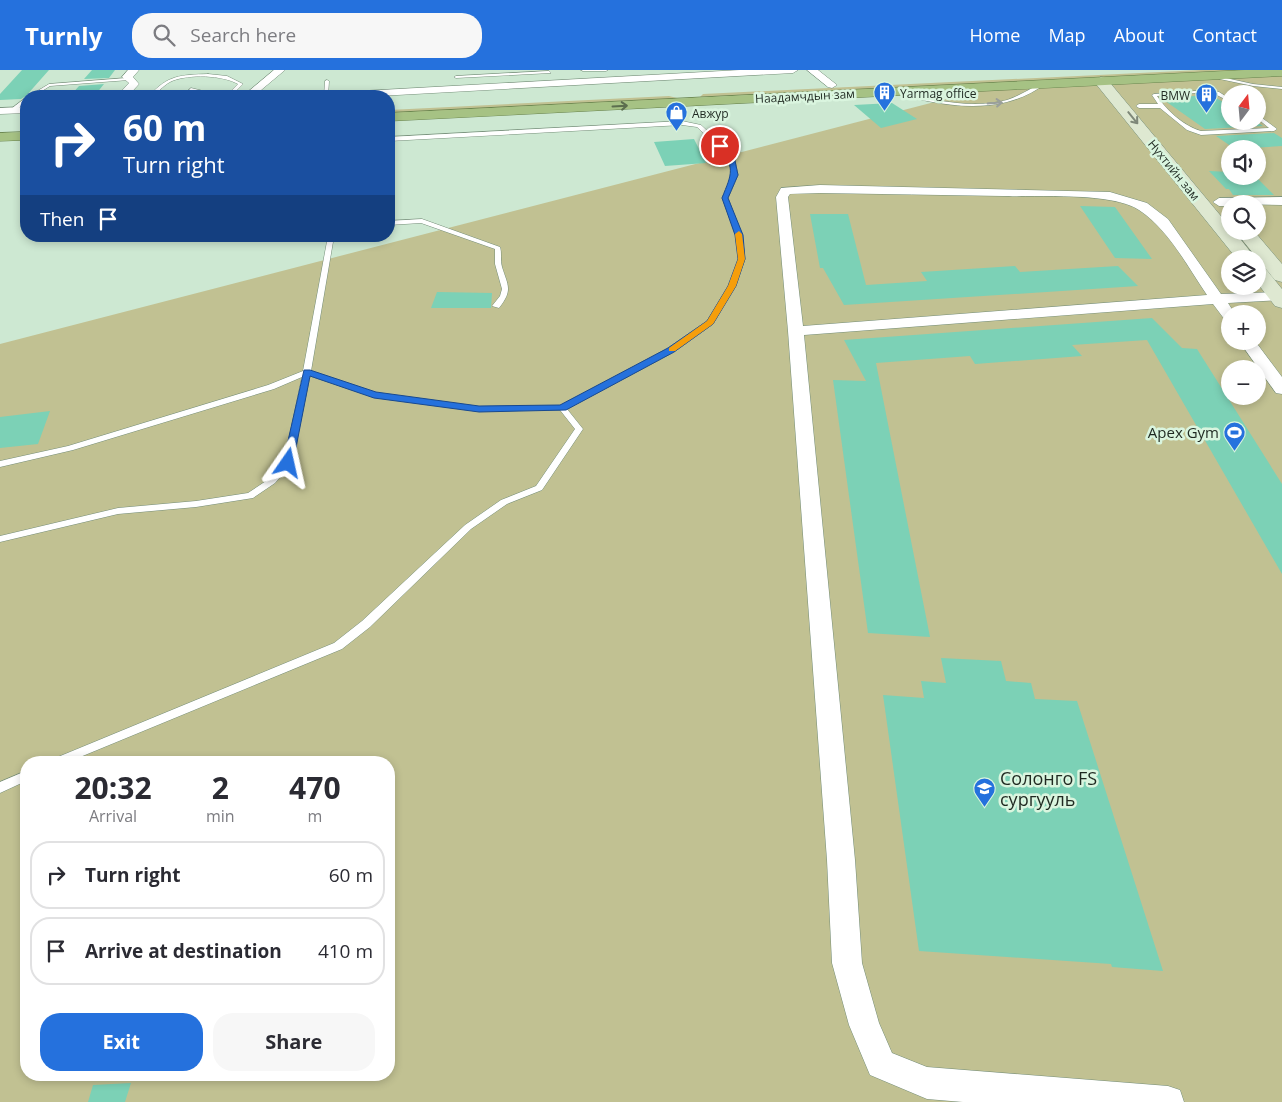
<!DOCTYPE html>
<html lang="en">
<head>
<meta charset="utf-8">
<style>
	body { margin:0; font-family:"Open Sans",sans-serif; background:#f7f7f7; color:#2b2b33; height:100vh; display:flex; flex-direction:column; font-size:19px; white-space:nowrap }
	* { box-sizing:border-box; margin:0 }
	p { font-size:16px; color:#7c7c81 }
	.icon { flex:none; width:28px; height:28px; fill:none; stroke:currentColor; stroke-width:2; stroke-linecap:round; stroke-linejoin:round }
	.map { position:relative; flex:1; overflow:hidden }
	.side { position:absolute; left:20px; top:686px; width:375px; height:325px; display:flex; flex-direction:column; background:#fff; border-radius:20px; box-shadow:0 2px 8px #0003 }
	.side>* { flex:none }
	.guide { position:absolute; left:20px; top:20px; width:375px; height:152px; border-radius:20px; box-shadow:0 2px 8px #0003; background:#1a4fa0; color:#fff; overflow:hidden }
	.needle { width:32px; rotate:16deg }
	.fabs { position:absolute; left:1221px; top:15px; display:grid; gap:10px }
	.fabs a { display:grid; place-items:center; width:45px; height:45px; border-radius:50%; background:#fff; box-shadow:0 2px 8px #0003; font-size:25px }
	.pin { position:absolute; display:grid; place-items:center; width:42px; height:42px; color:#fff; margin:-21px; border:2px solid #fff; border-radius:50%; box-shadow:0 1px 5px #0007 }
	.me { position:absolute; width:55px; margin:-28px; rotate:11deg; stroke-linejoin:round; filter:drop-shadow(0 0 4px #0008) }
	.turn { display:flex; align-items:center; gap:18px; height:105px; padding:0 20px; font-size:22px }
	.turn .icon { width:65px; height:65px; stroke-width:2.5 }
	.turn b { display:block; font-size:35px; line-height:42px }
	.then { display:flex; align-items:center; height:48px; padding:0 20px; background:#0003; gap:10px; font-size:19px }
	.eta { display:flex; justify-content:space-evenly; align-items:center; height:85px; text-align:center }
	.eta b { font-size:30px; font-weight:700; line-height:35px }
	.action { display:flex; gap:10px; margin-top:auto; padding:10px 20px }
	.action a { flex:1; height:58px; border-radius:20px; background:#2571dd; color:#fff; font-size:20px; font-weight:700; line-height:58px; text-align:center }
	.action a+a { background:#f7f7f7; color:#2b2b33 }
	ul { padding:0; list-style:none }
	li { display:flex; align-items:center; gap:15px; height:68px; margin:0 10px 8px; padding:0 10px; border:2px solid #e1e1e2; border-radius:20px }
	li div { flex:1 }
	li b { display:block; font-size:19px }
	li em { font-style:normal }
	header { display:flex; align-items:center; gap:30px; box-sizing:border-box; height:70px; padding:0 25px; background:#2571dd; color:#fff }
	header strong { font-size:24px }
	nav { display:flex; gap:28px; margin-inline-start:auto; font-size:18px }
	.search { width:350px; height:45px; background:#f7f7f7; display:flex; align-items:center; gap:12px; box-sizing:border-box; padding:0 18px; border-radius:20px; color:#7c7c81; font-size:19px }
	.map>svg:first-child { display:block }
	.green { fill:#c1c192; fill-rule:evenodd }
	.building { fill:#7cd1b6 }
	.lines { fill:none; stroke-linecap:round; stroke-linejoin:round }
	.service-casing { stroke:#748d78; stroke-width:1 }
	.minor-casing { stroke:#748d78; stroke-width:1 }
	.secondary-casing { stroke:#748d78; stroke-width:1 }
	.trunk-casing { stroke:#68834d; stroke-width:1 }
	.service { fill:#fff; fill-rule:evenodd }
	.minor { fill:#fff; fill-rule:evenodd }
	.secondary { fill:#dee8d1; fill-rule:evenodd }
	.trunk { fill:#a6c284; fill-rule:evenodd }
	.oneway { stroke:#9a9f9b }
	.oneway2 { stroke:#5c6e4e }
	.oneway3 { stroke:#7e8879 }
	.route { fill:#2571dd; stroke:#184990 }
	.slow { fill:#f59e0b }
	.labels { text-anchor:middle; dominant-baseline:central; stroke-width:5; stroke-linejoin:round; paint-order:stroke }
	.far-poi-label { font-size:12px; fill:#1f2921; stroke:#daf5df; text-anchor:start }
	.far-street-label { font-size:12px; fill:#1f2921; stroke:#daf5df }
	.poi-label { font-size:15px; fill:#1f2921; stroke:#daf5df; text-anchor:end }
	.near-poi-label { font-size:18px; fill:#1f2921; stroke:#daf5df; text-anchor:start }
</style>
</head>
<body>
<header>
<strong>Turnly</strong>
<div class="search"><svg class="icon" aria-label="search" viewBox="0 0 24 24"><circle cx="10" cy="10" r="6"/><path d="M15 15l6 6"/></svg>Search here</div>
<nav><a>Home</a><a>Map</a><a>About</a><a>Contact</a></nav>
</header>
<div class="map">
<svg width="1282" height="1032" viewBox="0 0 1282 1032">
	<rect width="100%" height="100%" fill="#cde8d2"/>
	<path class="green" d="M1201,0H1282V1032H0V274L1004,14L700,27L703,24ZM1230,24H1258V51H1230ZM1230,79H1258V106H1230ZM1230,134H1258V161H1230ZM1230,189H1258V216H1230ZM1230,244H1258V271H1230ZM1230,299H1258V326H1230ZM26,692H389V1005H26Z
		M669,26L677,28L671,30L389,44V40Z"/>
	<path class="building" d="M22,0H49L26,26L21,29L0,30V24Z
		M92,0H115L109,8L84,9Z
		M104,14L96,24L71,25L79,16Z
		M1211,25L1230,36V51H1255L1263,56L1205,59L1161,28Z
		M892,33L917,49L881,58L854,35Z
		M1274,63L1282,68V76L1235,79L1216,66Z
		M694,69L706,93L665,96L654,72Z
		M1209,101L1230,102V106H1255L1274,125H1233L1229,119H1226Z
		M1080,136L1115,137L1152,189L1115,188Z
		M810,144H848L866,215L927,211L921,202L1015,196L1020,202L1118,196L1138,216L844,235L823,198H820Z
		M437,222L492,223L491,238H431Z
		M1152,248L1182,278L1197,279L1282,414V504L1147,270L1072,275L1082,286L975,294L970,286L876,293L930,567L868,563L833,310L866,311L844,270Z
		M50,341L38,374L0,378V347Z
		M941,588L1001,591L1006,611L1031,613L1035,629L1077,631L1163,901L1112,897L1111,894L919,881L883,625L924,628L921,611L946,613Z
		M131,1013L125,1032H88L93,1015Z"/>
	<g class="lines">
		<defs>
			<path id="service" d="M581,0H608L606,1H583Z
				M549,1L551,3L456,8L454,7L456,6Z
				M208,4L227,6L243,14L231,26H226L238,14C222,5 189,4 172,11C165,14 159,21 154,26H149C168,5 180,5 208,4Z
				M1212,5L1253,14L1282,17V19L1253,16L1210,7Z
				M127,8L129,10L50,16L34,26H29L49,14Z
				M327,10L329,11L328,26H324L325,11Z
				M1041,13L1045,14C1010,40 968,39 927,31C916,28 903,27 894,22L896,21C931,29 970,40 1007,30C1019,26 1030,19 1041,13Z
				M191,18L224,26H217L189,20Z
				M1209,20L1219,22L1230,29V32L1215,24L1209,22L1157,26C1167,41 1184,56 1201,61L1269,58L1258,49V45L1277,59L1274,61L1201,65L1187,60L1160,38H1139L1136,36L1139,34H1158L1152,25L1154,24Z
				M24,29H26V32L15,41H11V39Z
				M682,51L701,55L734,86L738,105L728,128L742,165L745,189L735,216L713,254L674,282L567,339L583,359L542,420L507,434L471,459L370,557L342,579L68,692H51L53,689L334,573L362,551L465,455L501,430L536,416L575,359L560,340L479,341L374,327L310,306L292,393L275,413L253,428L196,437L118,444L0,472V466L118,438L196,431L248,423L269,409L284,392L302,307L274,319L73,380L0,397V391L68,376L268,315L303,301L328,166H334L311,301L375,323L479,337L560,336L668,278L707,251L729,216L739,189L736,165L722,128L732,105L728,87L697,57L682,55L389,71V67Z
				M422,149L500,177C502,183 500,190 502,197C508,216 513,220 499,238L492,236L500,226L502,219L495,194V179L421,153L389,155V151Z
				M26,701V711L0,723V712Z"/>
			<path id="minor" d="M128,0H139L133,7L139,14L128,26H117L129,13L122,7Z
				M274,0H285L254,26H243Z
				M740,0H798L793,3L379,26H323L328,23Z
				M807,0H818L837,15L832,18L828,17Z
				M26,37V43L0,44V38Z
				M820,115L1110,122L1147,133L1168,149L1221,224L1282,222V230L1228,233L1235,244H1230V252L1225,250L1213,234L804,265L855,790L862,893L879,953L892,983L927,997L1168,1016L1180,1020L1184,1032H963L927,1029L870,1005L849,955L832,893L827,790L788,261L776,127L781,118ZM820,123C881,124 942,125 1003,126C1036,127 1112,122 1139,140C1169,160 1187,196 1207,225L803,256L788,127L790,124Z
				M1282,127V135L1230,134V136H1219L1213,132L1219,128Z
				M1239,271H1255L1282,307V324L1276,323Z"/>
			<path id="secondary" d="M1101,7L1106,8L1230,157V161H1234L1256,189H1237L1096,14L1094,11Z
				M1235,161H1254L1282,194V212L1275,210Z
				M1258,196L1265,198L1282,219V238L1275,236L1258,214Z"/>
			<path id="trunk" d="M1245,0H1282V6L389,51V43Z
				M26,62V70L0,71V63Z"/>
		</defs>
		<use href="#service" class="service-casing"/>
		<use href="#minor" class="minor-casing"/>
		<use href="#secondary" class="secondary-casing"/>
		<use href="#trunk" class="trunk-casing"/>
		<use href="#service" class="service"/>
		<use href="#minor" class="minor"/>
		<use href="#secondary" class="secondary"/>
		<use href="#trunk" class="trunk"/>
	</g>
	<defs><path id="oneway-shaft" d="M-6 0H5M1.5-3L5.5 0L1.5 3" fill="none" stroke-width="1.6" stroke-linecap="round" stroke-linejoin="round" transform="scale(1.25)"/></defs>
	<use class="oneway" href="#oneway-shaft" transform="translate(995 33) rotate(-4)"/>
	<use class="oneway2" href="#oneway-shaft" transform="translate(620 36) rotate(-3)"/>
	<use class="oneway3" href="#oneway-shaft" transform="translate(1133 48) rotate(51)"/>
	<path class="route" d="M720,74L734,86L738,105L728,128L743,165L745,189L736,216L713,254L674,282L566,340L479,342L374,328L310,306L293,393L288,396L285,395L283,393L304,300H310L376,322L479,336L560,335L668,278L707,251L728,216L738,189L735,165L722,128C732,103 736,97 717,76Z"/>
	<path class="slow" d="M739,161L742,164L745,189L736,216L713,254L675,281H669V278L707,251L728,216L738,189L735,164Z"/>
	<defs>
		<symbol id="building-pin" viewBox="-11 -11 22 30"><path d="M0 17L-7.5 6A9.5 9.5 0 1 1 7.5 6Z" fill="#2571dd" stroke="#daf5df"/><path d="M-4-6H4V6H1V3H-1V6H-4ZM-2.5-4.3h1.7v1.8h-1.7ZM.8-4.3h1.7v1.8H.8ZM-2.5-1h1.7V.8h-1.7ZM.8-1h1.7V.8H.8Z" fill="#fff"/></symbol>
		<symbol id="shop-pin" viewBox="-11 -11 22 30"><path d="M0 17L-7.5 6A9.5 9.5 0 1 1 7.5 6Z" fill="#2571dd" stroke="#daf5df"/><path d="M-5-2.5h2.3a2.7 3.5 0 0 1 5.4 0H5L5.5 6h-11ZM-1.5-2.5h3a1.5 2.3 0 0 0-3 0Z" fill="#fff"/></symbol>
		<symbol id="stadium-pin" viewBox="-11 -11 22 30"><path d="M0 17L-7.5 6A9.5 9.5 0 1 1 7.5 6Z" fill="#2571dd" stroke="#daf5df"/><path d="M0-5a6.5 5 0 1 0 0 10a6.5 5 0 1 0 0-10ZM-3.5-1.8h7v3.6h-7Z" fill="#fff"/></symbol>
		<symbol id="school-pin" viewBox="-11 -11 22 30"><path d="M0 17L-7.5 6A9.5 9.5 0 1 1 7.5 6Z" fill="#2571dd" stroke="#daf5df"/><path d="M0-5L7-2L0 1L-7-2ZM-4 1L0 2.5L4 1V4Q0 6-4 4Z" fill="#fff"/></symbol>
	</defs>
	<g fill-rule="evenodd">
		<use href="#building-pin" x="872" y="10" width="25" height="34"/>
		<use href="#building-pin" x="1194" y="12" width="25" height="34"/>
		<use href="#shop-pin" x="664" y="30" width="25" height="34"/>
		<use href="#stadium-pin" x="1222" y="350" width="25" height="34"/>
		<use href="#school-pin" x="972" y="706" width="25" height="34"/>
	</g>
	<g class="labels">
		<g class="far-poi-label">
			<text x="900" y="23">Yarmag office</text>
			<text x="1190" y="25" text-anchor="end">BMW</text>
			<text x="692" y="43">Авжур</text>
		</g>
		<g class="far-street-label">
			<text transform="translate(805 26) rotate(-3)">Наадамчдын зам</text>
			<text transform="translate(1174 100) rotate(51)">Нүхтийн зам</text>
		</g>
		<g class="poi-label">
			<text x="1219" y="362">Apex Gym</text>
		</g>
		<g class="near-poi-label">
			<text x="1000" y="708">Солонго FS<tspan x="1000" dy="21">сургууль</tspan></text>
		</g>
	</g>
</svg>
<div class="fabs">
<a><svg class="needle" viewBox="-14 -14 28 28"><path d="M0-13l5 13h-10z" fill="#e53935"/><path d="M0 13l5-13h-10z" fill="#7c7c81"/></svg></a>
<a><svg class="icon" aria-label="sound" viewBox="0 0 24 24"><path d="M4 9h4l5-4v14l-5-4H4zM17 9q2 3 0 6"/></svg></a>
<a><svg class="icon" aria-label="search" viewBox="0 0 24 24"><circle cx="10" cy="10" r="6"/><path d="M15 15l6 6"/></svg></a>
<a><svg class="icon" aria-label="layers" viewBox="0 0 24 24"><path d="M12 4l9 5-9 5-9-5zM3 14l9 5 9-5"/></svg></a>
<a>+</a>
<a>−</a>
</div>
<div class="pin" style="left:720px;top:76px;background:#d93025"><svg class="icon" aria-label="arrive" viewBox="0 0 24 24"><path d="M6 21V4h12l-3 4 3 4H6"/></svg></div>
<svg class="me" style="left:288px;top:393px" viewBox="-20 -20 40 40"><path d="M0-17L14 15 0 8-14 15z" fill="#2571dd" stroke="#fff" stroke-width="4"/></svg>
<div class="guide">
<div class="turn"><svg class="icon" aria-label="right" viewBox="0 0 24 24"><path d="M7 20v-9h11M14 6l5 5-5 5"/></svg><div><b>60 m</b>Turn right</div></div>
<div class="then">Then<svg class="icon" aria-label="arrive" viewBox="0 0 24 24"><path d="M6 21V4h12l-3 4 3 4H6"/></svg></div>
</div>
<section class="side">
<div class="eta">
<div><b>20:32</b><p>Arrival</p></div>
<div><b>2</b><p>min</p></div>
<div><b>470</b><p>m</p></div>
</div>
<ul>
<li><svg class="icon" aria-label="right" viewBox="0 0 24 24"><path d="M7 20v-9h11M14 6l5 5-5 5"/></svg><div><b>Turn right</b></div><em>60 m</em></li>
<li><svg class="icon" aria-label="arrive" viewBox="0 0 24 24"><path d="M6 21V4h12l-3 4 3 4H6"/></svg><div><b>Arrive at destination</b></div><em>410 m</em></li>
</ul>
<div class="action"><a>Exit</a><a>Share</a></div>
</section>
</div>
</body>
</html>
